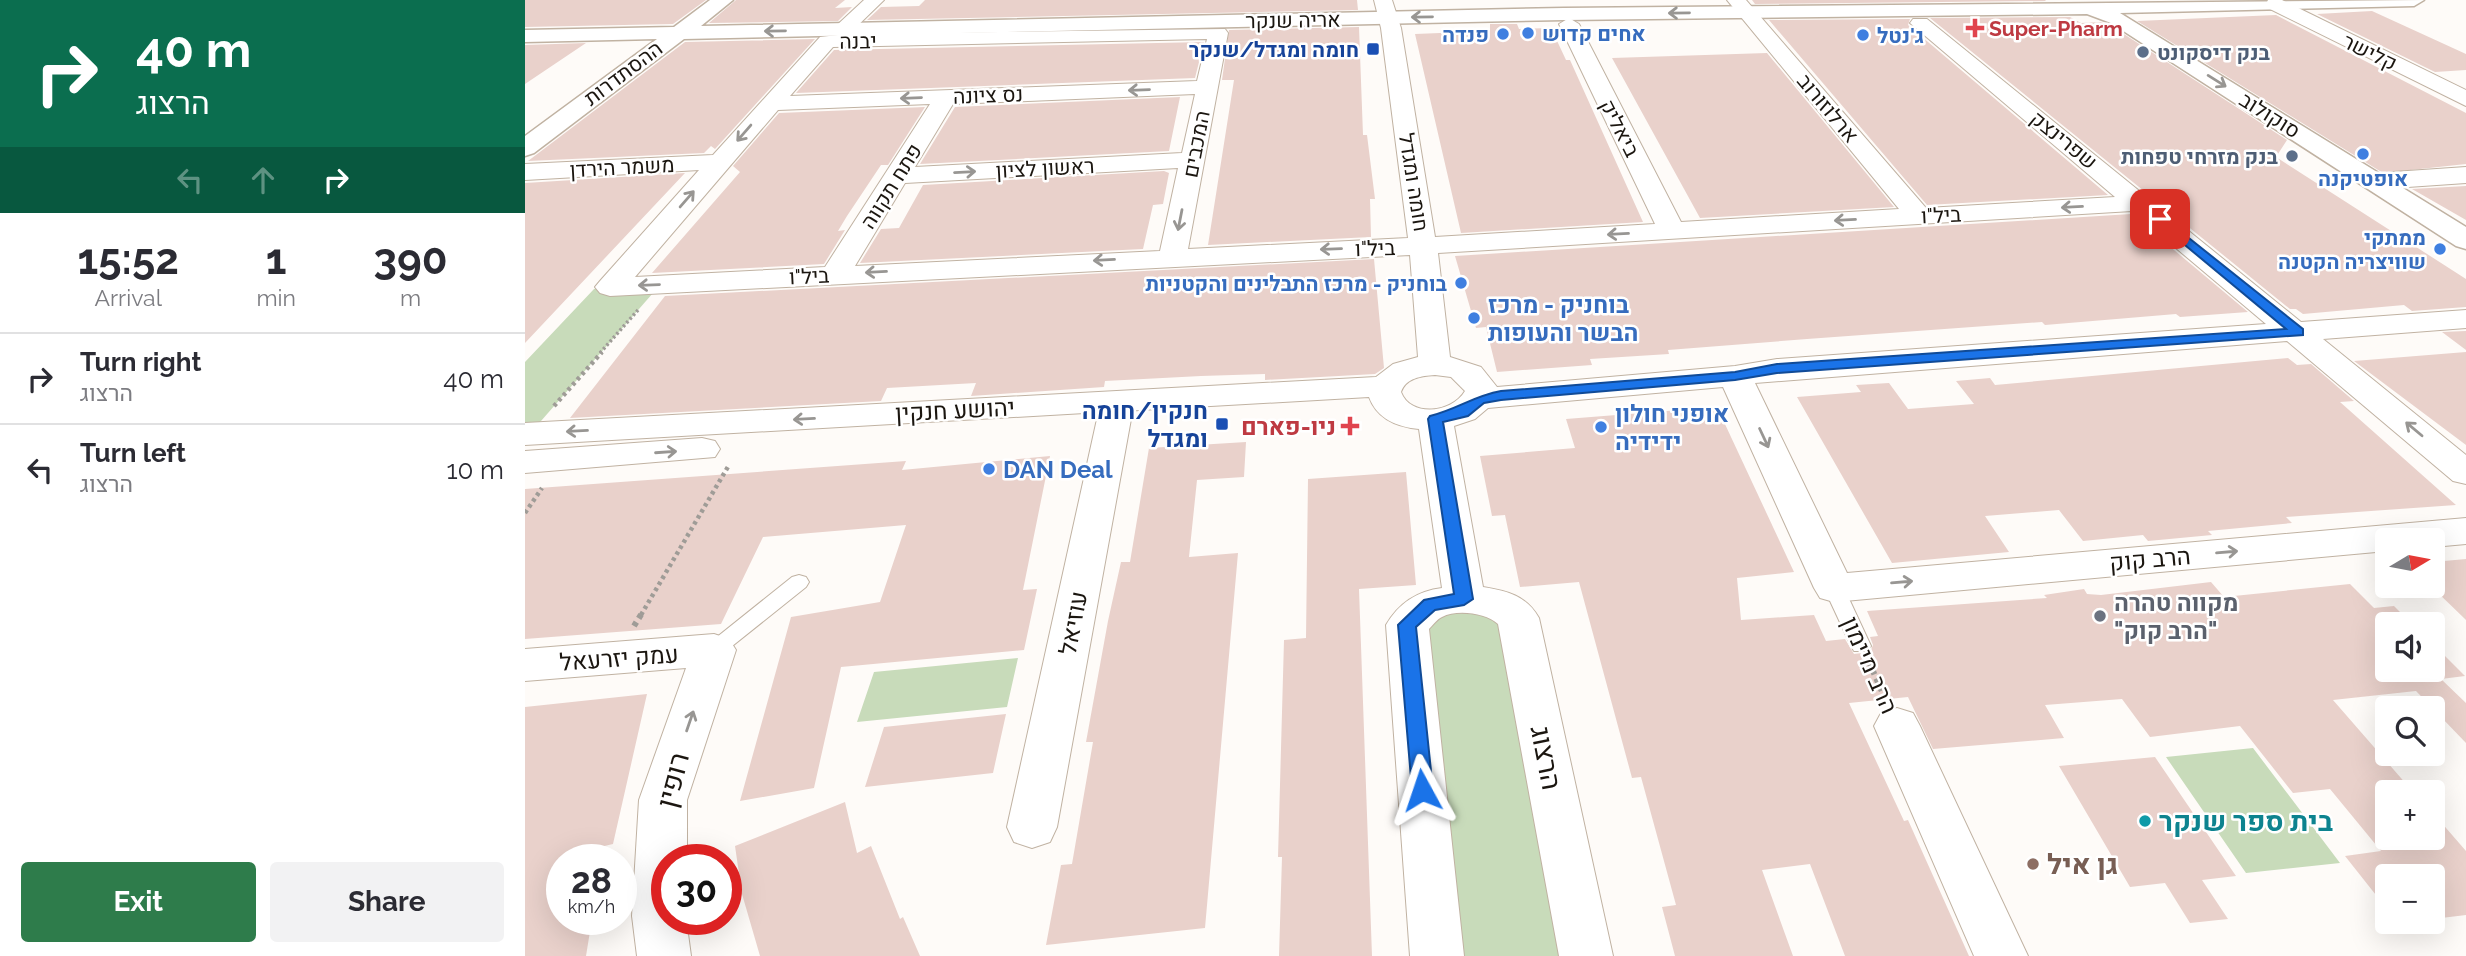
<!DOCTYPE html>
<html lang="en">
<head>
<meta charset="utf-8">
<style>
	body { margin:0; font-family:Raleway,Heebo,sans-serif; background:#f2f2f3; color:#2b2b33; height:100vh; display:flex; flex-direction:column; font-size:26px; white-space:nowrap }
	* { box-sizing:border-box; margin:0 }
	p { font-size:23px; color:#7c7c81 }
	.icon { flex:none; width:38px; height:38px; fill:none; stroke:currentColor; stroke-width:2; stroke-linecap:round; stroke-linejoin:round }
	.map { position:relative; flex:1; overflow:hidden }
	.panel { display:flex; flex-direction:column; background:#fff; width:525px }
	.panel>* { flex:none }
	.top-card { background:#0b6e4f; color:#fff; overflow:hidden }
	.needle { width:46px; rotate:80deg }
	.buttons { position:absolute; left:1850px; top:528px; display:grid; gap:14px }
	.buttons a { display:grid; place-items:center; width:70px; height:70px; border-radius:7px; background:#fff; box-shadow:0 7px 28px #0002; font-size:35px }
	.speed { position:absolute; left:21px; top:844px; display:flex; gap:14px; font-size:35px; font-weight:700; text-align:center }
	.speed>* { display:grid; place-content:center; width:91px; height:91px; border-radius:50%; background:#fff; box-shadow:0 7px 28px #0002; line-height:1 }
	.speed small { font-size:18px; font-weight:400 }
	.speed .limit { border:10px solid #d22; background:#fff; color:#111 }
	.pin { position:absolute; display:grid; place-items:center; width:60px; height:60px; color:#fff; margin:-30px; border-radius:14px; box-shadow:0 4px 10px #0006 }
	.me { position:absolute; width:77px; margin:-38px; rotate:355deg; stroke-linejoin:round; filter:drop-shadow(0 0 5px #0008) }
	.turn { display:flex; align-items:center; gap:24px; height:147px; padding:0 21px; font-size:32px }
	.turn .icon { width:91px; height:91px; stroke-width:2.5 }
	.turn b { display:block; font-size:49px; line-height:60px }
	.lanes { display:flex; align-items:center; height:66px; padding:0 21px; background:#0003; justify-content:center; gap:35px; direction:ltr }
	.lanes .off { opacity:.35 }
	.eta { display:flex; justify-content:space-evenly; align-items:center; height:119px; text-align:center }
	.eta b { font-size:42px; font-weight:700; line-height:49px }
	.cta { display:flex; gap:14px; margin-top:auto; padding:14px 21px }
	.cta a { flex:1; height:80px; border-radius:7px; background:#2e7c4b; color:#fff; font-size:28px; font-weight:700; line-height:80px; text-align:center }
	.cta a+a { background:#f2f2f3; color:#2b2b33 }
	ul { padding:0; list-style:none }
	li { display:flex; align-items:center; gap:21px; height:91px; padding:0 21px; border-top:2px solid #e1e1e2 }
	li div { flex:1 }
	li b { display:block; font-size:26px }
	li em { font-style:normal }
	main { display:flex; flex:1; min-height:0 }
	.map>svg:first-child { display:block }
	.green { fill:#c8dbba }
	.building { fill:#e9d1cb }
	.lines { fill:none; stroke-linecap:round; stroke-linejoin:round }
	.service-casing { stroke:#c0b2a2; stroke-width:2 }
	.minor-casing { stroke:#c0b2a2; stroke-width:2 }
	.tertiary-casing { stroke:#c0b2a2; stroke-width:3 }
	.path-far2 { stroke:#9f9c97; stroke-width:3.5; stroke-dasharray:2.5 2.5; stroke-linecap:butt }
	.path-far1 { stroke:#9f9c97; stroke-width:4.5; stroke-dasharray:3.5 3.5; stroke-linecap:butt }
	.path { stroke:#9f9c97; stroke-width:6; stroke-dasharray:4.5 4.5; stroke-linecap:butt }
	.service { fill:#fff; fill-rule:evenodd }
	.minor { fill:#fff; fill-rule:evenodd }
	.tertiary { fill:#fff; fill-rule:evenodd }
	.oneway { stroke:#989693 }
	.route { fill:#1a73e8; stroke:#114b97; stroke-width:2 }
	.health-dot { fill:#e0444e; stroke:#fff; stroke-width:2.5 }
	.shop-dot { fill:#3f7fe0; stroke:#fff; stroke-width:2.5 }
	.transit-dot { fill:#1a4fb4; stroke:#fff; stroke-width:2.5 }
	.service-dot { fill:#5c6f8a; stroke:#fff; stroke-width:2.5 }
	.worship-dot { fill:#6b7280; stroke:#fff; stroke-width:2.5 }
	.culture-dot { fill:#0f9aa8; stroke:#fff; stroke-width:2.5 }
	.education-dot { fill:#8d6e63; stroke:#fff; stroke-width:2.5 }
	.labels { text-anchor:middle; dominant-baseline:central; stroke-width:5; stroke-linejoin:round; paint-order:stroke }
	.far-street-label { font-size:21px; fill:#1b1610; stroke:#fff }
	.far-health-label { font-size:21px; font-weight:bold; fill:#be3a42; stroke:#fff; text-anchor:start }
	.far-shop-label { font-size:21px; font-weight:bold; fill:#366cbe; stroke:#fff; text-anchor:end }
	.far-transit-label { font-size:21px; font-weight:bold; fill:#164399; stroke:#fff; text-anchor:end }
	.far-service-label { font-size:21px; font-weight:bold; fill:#4e5e75; stroke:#fff; text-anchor:start }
	.shop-label { font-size:24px; font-weight:bold; fill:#366cbe; stroke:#fff; text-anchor:start }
	.street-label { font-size:24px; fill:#1b1610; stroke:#fff }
	.transit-label { font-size:24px; font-weight:bold; fill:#164399; stroke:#fff; text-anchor:end }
	.health-label { font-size:24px; font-weight:bold; fill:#be3a42; stroke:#fff; text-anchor:end }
	.worship-label { font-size:24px; font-weight:bold; fill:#5b616d; stroke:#fff; text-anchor:start }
	.near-street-label { font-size:28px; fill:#1b1610; stroke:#fff }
	.near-culture-label { font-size:28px; font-weight:bold; fill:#0d838f; stroke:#fff; text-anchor:start }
	.near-education-label { font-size:28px; font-weight:bold; fill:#785e54; stroke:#fff; text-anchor:start }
</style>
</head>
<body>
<main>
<section class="panel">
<div class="top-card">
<div class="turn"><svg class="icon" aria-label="right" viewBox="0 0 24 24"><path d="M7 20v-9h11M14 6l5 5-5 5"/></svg><div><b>40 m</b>הרצוג</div></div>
<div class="lanes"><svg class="icon off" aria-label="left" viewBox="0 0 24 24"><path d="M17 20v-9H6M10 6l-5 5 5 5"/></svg><svg class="icon off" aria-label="ahead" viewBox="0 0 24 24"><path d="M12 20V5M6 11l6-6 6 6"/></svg><svg class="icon" aria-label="right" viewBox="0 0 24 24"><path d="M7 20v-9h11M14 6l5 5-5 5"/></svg></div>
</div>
<div class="eta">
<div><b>15:52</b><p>Arrival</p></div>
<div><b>1</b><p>min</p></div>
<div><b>390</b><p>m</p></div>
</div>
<ul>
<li><svg class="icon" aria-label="right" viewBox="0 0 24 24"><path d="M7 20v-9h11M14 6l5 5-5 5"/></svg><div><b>Turn right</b><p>הרצוג</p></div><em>40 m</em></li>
<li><svg class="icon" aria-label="left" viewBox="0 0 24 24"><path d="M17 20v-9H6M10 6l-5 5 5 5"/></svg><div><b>Turn left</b><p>הרצוג</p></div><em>10 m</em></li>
</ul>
<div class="cta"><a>Exit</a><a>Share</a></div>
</section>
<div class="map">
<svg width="1941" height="956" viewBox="0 0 1941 956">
	<rect width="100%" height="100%" fill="#fefbf8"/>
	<path class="green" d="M135,285L9,429L0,430V362L69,289Z
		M905,604L978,605L1061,956H912L882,625Z
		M493,658L482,707L332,722L349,672Z
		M1728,748L1815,863L1721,873L1641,757Z"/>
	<path class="building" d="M0,0H181L148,24L0,27Z
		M211,0H320L310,8L327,7L313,21L184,23Z
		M400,0H832L833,10L342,20L356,7L394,6Z
		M1227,0H1520L1521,1L1230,4Z
		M1847,11L1941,54V70L1910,72L1792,14Z
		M1751,15L1941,113V164L1858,173L1612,21Z
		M1545,17L1556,23L1576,22L1585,25L1762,140L1751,157L1941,279V307L1887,311L1879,305L1778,314L1771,309H1765L1405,18Z
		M1385,19L1383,25L1583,195L1402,205L1244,20Z
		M965,24H992L994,29L1026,28L1041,60H1045L1118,222L936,233L890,34L965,31Z
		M834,27L838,135H842L850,199H845L846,237L683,245L709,80H697L704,30Z
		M290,39L190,149L186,146L179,153L3,161L160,42Z
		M679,42L670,78L271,93L309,50Z
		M61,43L0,84V45Z
		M1242,53L1369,207L1175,218L1087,58Z
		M655,97L644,151L395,164L430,107Z
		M400,107L363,165H356L322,216L313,231L320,230L299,264L127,273L215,172L208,166L254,113Z
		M639,171L644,173L638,204L628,205L618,249L335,263L356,229L374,228L398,185Z
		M160,173L0,343V183Z
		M1941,186V220L1887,189Z
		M1606,214L1723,312L1655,317L1651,314L1520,325L1517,322L1282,339L1143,350L1144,354L1065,359L1067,365L972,372L961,327L951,328L930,256Z
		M849,259L859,368L850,374L740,380V374L676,376L580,381L579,387L446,396L451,383L362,388L356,401L45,418L140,296Z
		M1941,331V350L1917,332Z
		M1941,352V445L1829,361Z
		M1763,358L1772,365L1786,364L1829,401L1815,402L1931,505L1761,517L1767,523L1683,531L1687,535L1623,541L1618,535L1558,541L1534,510L1460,516L1484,552L1367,563L1272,397L1336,392L1331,385L1364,383L1383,409L1449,404L1431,381L1465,378L1470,385Z
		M1192,407L1269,572L1212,578L1216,620L1289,615L1301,641L1320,639L1329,654L1345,652L1348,645L1345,637L1353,636L1342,611L1522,598L1519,595L1559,589L1562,594L1576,595L1686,582L1699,597L1825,584L1849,608L1869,606L1888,625H1862V670H1908V644L1940,676L1916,679L1941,703V743L1891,691L1808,700L1889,793H1862V838H1908V813L1941,851V915L1908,919V877H1862V909L1820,856L1856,851L1805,789L1768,793L1715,726L1625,737L1597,699L1520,705L1539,738L1408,749L1383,697L1324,703L1379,821L1383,820L1444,956H1320L1285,864L1237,870L1268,956H1150L1137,907L1151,905L1116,777L1107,778L1054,582L995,587L980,515L967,516L955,456L1050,448L1041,419Z
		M721,442L719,477L672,480L664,557L713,553L680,928L521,945L536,865L547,864L568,742H561L583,621L596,562H605L624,448Z
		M525,456L498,590L512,589L499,650L316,667L289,788L215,801L266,617L355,602L381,525L238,537L196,624L0,639V489L381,461L377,470Z
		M881,472L891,585L834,589L847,956H754L757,857H753L759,640L781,638L783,479Z
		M1941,559V620L1908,588V562Z
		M122,694L88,844L37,856V919H67L61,956H0V707Z
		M481,714L468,773L340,787L359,727Z
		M1630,757L1711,876L1677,880L1703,919L1665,923L1640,883L1605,887L1534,766Z
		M320,802L332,853L346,846L375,919L378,917L395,956H235L217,894L210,846Z"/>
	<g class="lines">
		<defs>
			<path id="service" d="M274,575L281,577L284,582L281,587L196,655H182L179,650L182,645L267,577Z
				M1309,581L1316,583L1319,588L1346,646L1343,651H1329L1326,646L1299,588L1302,583Z"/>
			<path id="minor" d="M339,0H359L324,34L700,29L703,33L663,249L883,238L856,28L849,0H867L876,28L910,237L1130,224L1034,24L1044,18L1054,24L1156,222L1374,209L1202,0H1221L1401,208L1590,197L1385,23L1388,19H1402L1776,322L1941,310V328L1798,339L1941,455V484L1928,481L1762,341L1230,383L1322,573L1941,518V544L1908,547V541H1862V551L1309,602L1295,598L1289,588L1198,387L963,408L950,419L929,426L958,587C982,591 1001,595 1014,618L1088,956H1034L973,624C961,613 932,609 917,617C912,619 907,626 904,629L939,956H885L861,625C874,603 892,591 917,588L894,429C872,427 852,419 844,397L598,411L606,419L532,827L525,842L507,848L489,842L482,827L572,419L577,412L0,445V423L851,377L868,364L893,357L885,255L85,296L75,293L70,287L75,281L174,170L0,180V164L188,155L295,37L313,35L308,30L311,26ZM682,39L672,81L265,96L308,47ZM670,94L657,153L390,167L428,104ZM405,104L300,267L110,277L253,110ZM653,168L635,251L330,266L380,183ZM1607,211L1741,324L1252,359L1210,366L972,387L956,367L925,357L913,253ZM910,375L926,377L940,391C927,413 886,418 876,392C881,378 896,376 910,375Z
				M1743,0H1757L1941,90V106L1743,8L1741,4Z
				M1941,167V183L1868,188L1859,185L1855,180L1859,175L1868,172Z
				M177,438L190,441L195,449L190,457L0,473V451Z
				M189,634L204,639L211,650L162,800V859H142V919H161L166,956H112L107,916L114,800L161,668L0,681V649Z
				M1372,708L1388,713L1395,726L1503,956H1449L1349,726L1356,713Z"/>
			<path id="tertiary" d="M185,0H208L176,26L1039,8L1899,0L1889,6L1595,13L1941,227V249L1931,246L1586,23L1562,14L1039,20L159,39L9,153L0,156V136L132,39L0,42V30L149,27Z"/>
		</defs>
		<use href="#service" class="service-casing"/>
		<use href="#minor" class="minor-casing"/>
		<use href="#tertiary" class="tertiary-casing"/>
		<path class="path-far2" d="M75,353L113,310"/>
		<path class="path-far1" d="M29,406L77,352
			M0,513L17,488
			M116,615L204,465"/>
		<path class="path" d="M109,626L117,613
			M1344,662L1359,696"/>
		<use href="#service" class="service"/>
		<use href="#minor" class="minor"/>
		<use href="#tertiary" class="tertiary"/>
	</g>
	<defs><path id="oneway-shaft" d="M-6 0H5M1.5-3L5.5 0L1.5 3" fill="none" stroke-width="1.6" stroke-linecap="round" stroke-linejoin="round" transform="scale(1.75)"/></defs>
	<g class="oneway">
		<use href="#oneway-shaft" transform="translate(1154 13) rotate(179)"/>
		<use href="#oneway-shaft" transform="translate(897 17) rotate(179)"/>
		<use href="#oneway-shaft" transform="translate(250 31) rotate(179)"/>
		<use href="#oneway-shaft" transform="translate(1692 81) rotate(32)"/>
		<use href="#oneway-shaft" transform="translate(614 90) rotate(178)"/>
		<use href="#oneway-shaft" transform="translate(386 98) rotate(178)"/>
		<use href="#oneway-shaft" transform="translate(219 133) rotate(131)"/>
		<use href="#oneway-shaft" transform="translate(440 172) rotate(-3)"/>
		<use href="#oneway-shaft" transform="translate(162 199) rotate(-49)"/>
		<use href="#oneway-shaft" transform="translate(1547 207) rotate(177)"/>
		<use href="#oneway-shaft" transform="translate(655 220) rotate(101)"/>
		<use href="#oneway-shaft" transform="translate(1320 220) rotate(177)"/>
		<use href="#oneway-shaft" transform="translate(1093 234) rotate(177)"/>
		<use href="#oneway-shaft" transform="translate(806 249) rotate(178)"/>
		<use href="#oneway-shaft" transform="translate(579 260) rotate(177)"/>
		<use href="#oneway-shaft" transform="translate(351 272) rotate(177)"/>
		<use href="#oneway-shaft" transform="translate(124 285) rotate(178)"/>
		<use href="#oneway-shaft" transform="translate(279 419) rotate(177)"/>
		<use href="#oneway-shaft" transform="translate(1889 429) rotate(-140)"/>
		<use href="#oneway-shaft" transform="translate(52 431) rotate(177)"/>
		<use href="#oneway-shaft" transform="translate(1239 438) rotate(65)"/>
		<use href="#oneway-shaft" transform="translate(141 452) rotate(-4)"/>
		<use href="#oneway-shaft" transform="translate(1702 552) rotate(-5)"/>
		<use href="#oneway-shaft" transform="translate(1377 582) rotate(-5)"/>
		<use href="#oneway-shaft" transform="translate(165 721) rotate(-71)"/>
	</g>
	<path class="route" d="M1635,215L1778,329V335L1252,373L1210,380L976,400L959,403L943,416L918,422L948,599L939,605L910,610L891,627L908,790L904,796L897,799L890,796L887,790L873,625L899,600L929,594L903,419L905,416C933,409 948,396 976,391L1210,372L1252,364L1761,329L1631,221V216Z"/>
	<g class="health-dot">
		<path d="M1446.5 17.5h7v7h7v7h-7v7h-7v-7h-7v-7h7z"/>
		<path d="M821.5 415.5h7v7h7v7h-7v7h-7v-7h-7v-7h7z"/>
	</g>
	<g class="shop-dot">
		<circle cx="1003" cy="33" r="7"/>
		<circle cx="978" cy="34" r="7"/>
		<circle cx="1338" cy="35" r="7"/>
		<circle cx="1838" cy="154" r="7"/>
		<circle cx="1915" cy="249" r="7"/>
		<circle cx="936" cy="283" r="7"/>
		<circle cx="949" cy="318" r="7"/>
		<circle cx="1076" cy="427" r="7"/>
		<circle cx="464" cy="469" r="7"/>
	</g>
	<g class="transit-dot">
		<rect x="841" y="42" width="14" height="14" rx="3.5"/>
		<rect x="690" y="417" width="14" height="14" rx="3.5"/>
	</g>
	<g class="service-dot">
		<circle cx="1618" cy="52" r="7"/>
		<circle cx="1767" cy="156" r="7"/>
	</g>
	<circle class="worship-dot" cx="1575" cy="616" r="7"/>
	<circle class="culture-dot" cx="1620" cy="821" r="7"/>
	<circle class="education-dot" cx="1508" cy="864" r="7"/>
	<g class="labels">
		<g class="far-street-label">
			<text transform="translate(768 20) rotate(-1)">אריה שנקר</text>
			<text transform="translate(333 41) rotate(-1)">יבנה</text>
			<text transform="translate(1845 52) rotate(26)">קלישר</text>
			<text transform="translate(98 73) rotate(-37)">ההסתדרות</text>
			<text transform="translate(463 95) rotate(-2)">נס ציונה</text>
			<text transform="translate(1303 108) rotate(50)">ארלוזורוב</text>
			<text transform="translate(1745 115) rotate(32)">סוקולוב</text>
			<text transform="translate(1095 128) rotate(63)">ביאליק</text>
			<text transform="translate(1539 140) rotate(39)">שפרינצק</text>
			<text transform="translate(671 144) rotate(-79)">המכבים</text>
			<text transform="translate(97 167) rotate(-3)">משמר הירדן</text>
			<text transform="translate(520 168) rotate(-3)">ראשון לציון</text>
			<text transform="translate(889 182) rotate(81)">חומה ומגדל</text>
			<text transform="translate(366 186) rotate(-58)">פתח תקווה</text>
			<text transform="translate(1416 215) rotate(-3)">ביל"ו</text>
			<text transform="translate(850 248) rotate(-2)">ביל"ו</text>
			<text transform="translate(284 276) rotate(-3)">ביל"ו</text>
		</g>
		<g class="far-health-label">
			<text x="1464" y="28">Super-Pharm</text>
		</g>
		<g class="far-shop-label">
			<text x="1017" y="33" text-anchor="start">אחים קדוש</text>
			<text x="964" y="34">פנדה</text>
			<text x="1352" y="35" text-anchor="start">ג'נטל</text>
			<text x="1838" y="178" text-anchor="middle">אופטיקנה</text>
			<text x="1901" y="237">ממתקי<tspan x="1901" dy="24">שוויצריה הקטנה</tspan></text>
			<text x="922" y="283">בוחניק - מרכז התבלינים והקטניות</text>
		</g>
		<g class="far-transit-label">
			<text x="834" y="49">חומה ומגדל/שנקר</text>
		</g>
		<g class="far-service-label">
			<text x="1632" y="52">בנק דיסקונט</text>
			<text x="1753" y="156" text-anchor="end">בנק מזרחי טפחות</text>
		</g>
		<g class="shop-label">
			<text x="963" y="304">בוחניק - מרכז<tspan x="963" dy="28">הבשר והעופות</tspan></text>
			<text x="1090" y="413">אופני חולון<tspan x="1090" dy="28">ידידיה</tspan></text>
			<text x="478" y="469">DAN Deal</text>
		</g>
		<g class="street-label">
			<text transform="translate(430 410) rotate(-3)">יהושע חנקין</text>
			<text transform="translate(1625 559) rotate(-5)">הרב קוק</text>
			<text transform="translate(548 623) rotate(-79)">עוזיאל</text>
			<text transform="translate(94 658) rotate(-4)">עמק יזרעאל</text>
			<text transform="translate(1345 665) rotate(66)">הרב מיימון</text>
		</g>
		<g class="transit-label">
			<text x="683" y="410">חנקין/חומה<tspan x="683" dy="28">ומגדל</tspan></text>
		</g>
		<g class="health-label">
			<text x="811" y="426">ניו-פארם</text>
		</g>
		<g class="worship-label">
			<text x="1589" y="602">מקווה טהרה<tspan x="1589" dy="28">"הרב קוק"</tspan></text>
		</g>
		<g class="near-street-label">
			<text transform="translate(1021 758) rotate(79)">הרצוג</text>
			<text transform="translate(148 780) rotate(-75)">רופין</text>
		</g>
		<g class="near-culture-label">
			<text x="1634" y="821">בית ספר שנקר</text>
		</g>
		<g class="near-education-label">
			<text x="1522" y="864">גן איל</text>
		</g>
	</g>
</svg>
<div class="buttons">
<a><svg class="needle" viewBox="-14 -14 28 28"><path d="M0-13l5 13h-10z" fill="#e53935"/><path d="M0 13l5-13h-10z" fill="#7c7c81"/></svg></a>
<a><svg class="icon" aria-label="sound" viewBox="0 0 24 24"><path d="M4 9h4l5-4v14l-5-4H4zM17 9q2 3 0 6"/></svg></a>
<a><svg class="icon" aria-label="search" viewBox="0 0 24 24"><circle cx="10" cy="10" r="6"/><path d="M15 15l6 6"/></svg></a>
<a>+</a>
<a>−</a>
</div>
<div class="speed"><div>28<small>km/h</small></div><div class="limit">30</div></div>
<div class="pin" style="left:1635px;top:219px;background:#d93025"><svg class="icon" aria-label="arrive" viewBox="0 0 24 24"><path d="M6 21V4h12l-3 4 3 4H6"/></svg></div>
<svg class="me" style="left:897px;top:790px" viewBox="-20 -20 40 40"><path d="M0-17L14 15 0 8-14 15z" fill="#1a73e8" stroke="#fff" stroke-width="4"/></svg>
</div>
</main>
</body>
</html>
